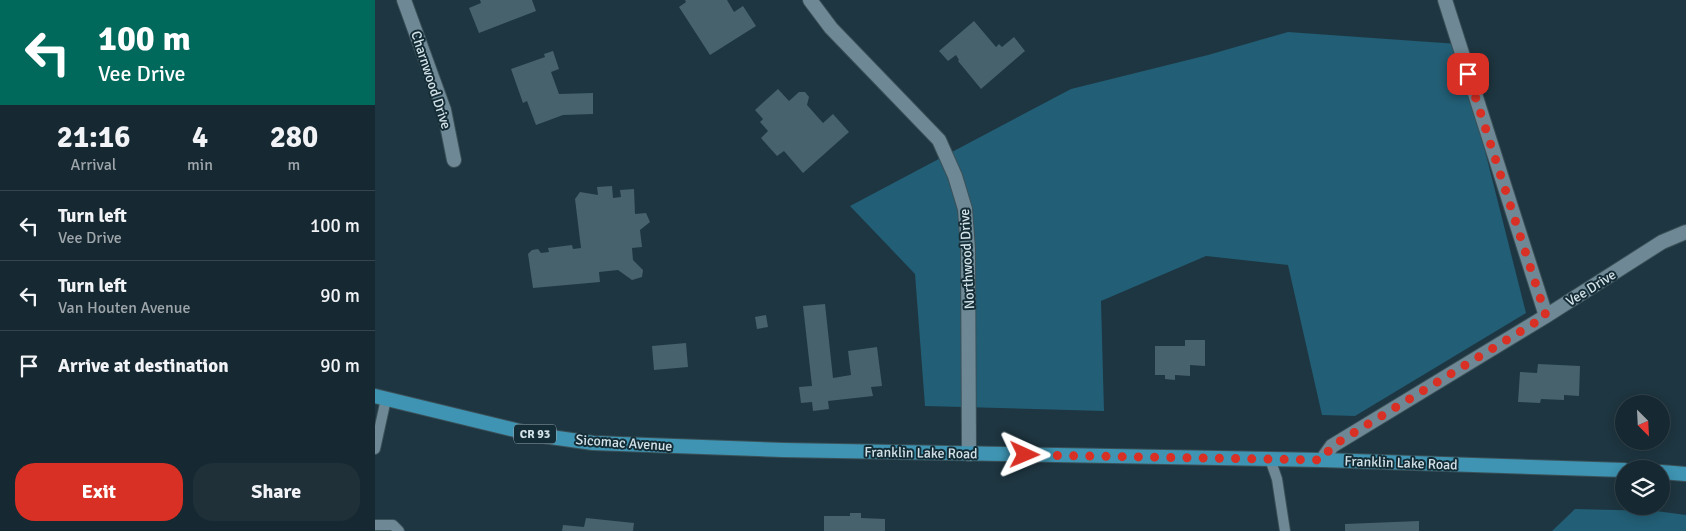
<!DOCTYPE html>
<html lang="en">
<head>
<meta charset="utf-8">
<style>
	body { margin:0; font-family:Signika,sans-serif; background:#1f3039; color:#f1f3f6; height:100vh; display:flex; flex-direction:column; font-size:19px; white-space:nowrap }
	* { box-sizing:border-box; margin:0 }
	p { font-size:16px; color:#9ea6ab }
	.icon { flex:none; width:28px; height:28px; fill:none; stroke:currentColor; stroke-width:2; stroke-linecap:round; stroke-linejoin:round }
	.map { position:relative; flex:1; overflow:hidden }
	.side { display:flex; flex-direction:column; background:#162831; width:375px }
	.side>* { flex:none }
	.banner { background:#00695c; color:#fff; overflow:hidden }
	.needle { width:32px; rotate:156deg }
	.controls { position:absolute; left:1240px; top:395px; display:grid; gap:10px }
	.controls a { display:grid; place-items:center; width:55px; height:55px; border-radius:50%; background:#162831; box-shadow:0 2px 12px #0003,0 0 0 1px #35444d; font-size:25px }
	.pin { position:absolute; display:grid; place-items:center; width:42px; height:42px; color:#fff; margin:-21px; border-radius:10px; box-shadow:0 2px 8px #0006 }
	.me { position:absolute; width:55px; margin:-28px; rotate:91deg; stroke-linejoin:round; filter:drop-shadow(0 0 4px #0008) }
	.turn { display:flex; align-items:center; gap:18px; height:105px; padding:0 15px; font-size:22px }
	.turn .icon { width:65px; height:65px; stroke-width:2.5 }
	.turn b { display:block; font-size:35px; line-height:42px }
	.eta { display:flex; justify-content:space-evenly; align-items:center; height:85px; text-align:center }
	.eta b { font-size:30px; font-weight:700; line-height:35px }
	.action { display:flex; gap:10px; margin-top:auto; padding:10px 15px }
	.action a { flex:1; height:58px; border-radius:20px; background:#d93025; color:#fff; font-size:20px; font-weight:700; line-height:58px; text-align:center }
	.action a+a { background:#1f3039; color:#f1f3f6 }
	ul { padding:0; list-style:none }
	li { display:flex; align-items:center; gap:15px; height:70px; padding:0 15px; border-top:1px solid #35444d }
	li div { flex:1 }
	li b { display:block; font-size:19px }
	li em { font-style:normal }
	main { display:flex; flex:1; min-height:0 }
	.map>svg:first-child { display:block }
	.green { fill:#225e75 }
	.building { fill:#47616d }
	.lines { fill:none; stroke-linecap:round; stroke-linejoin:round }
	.service-casing { stroke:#3b5159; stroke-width:12 }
	.minor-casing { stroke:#3b5159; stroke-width:16 }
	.primary-casing { stroke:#3b5159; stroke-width:16 }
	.service { stroke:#6e8995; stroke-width:10 }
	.minor { stroke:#6e8995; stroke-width:14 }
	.primary { stroke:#3e94b2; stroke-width:14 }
	.route { stroke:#d93025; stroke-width:9; stroke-dasharray:0 16.2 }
	.labels { text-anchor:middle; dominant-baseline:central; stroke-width:4; stroke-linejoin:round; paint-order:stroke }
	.shield { fill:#142c36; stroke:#9aabb3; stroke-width:1 }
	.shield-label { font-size:12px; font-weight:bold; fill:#d3e2e8 }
	.street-label { font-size:14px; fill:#d3e2e8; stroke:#142c36 }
</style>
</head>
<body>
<main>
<section class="side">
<div class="banner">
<div class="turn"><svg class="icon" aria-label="left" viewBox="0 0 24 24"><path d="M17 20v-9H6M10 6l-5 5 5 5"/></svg><div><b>100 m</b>Vee Drive</div></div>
</div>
<div class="eta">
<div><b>21:16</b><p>Arrival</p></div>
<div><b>4</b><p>min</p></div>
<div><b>280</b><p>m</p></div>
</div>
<ul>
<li><svg class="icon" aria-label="left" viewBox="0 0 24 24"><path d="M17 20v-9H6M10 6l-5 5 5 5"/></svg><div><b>Turn left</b><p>Vee Drive</p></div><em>100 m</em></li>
<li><svg class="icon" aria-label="left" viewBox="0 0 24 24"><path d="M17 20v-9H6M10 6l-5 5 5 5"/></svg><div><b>Turn left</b><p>Van Houten Avenue</p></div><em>90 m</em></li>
<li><svg class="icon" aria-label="arrive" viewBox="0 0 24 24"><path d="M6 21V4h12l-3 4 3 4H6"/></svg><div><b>Arrive at destination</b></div><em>90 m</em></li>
</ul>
<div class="action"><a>Exit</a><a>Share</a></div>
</section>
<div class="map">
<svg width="1311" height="531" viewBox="0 0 1311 531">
	<rect width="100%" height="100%" fill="#1e3641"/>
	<path class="green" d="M913,32L1083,44L1151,313L980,416L947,415L913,265L831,256L726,301L729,411L550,406L540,274L475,206L696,89L833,55Z
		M1200,509L1281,511L1311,515V531H1177Z"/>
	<path class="building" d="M105,0H157L161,11L104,33L94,8L106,3Z
		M310,0H352L359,12L368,6L381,26L335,55L304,7L311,2Z
		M599,21L621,47L624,44L627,47L639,37L650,51L606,89L583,61L584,60L581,55L573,61L564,51Z
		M178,51L184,69L176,72L184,94L218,93V114L188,115L161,125L152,101L148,103L136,69L170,57L169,54Z
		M403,89L414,101L424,92H430L434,97L432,105L448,123L458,114L474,132L428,173L409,151L402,156L386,138L393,131L385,122L388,119L380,110Z
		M237,186L238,198L246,197L245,190L259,189L260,214L271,213L275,222L265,230L267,247L257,248L258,260L268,270L267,277L257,280L243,270L224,272L225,282L158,288L153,254L157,250L163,249L166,253L174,252L173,248L197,245L198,249L206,248L200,199L205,192L223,195L222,187Z
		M450,304L458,378L476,375L473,351L502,347L507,386L496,387L498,396L453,401L454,409L438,411L437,402L426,403L424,387L437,386L428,306Z
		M391,315L393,327L382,329L380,317Z
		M810,340H830V366L815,365V376L800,375V380L790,379V375H780V346H810Z
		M311,343L313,367L279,370L277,346Z
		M1163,364L1205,366L1204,396L1189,395V400L1166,399L1165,403L1143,402L1145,372L1162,373Z
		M475,513H486V518L510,519V531H449V516H475Z
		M211,518L259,523L258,531H187L188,525L209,527Z
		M1044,521V531H970V524Z"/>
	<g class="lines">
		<defs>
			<path id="service" d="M0,449L11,399
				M895,459L902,479L910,531
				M0,525H18L24,531"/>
			<path id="minor" d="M29,0L69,110L79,160
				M435,0L456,28L564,140L580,176L590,209L593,249L594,454
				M1070,0L1171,316
				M947,460L957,446L1171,316L1287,242L1311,232"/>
			<path id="primary" d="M0,396L161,435L218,443L408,450L947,460L1249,470
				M1286,472L1311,474"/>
		</defs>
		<use href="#service" class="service-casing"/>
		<use href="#minor" class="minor-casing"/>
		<use href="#primary" class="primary-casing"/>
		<use href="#service" class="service"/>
		<use href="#minor" class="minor"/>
		<use href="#primary" class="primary"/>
	</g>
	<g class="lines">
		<path class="route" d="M650,455L947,460L957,446L1171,316L1093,74"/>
	</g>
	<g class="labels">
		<rect class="shield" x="139" y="424.5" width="42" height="19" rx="4"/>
		<g class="shield-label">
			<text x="160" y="434">CR 93</text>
		</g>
		<g class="street-label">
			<text transform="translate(56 80) rotate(72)">Charnwood Drive</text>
			<text transform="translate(592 259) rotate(-93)">Northwood Drive</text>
			<text transform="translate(1216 288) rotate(-32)">Vee Drive</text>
			<text transform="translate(249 443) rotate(4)">Sicomac Avenue</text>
			<text transform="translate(546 453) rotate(1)">Franklin Lake Road</text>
			<text transform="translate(1026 463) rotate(2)">Franklin Lake Road</text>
		</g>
	</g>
</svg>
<div class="controls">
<a><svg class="needle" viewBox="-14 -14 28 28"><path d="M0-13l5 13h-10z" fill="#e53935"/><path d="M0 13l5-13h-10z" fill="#9ea6ab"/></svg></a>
<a><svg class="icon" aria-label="layers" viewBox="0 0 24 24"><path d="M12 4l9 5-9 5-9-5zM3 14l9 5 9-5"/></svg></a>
</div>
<div class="pin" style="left:1093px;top:74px;background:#d93025"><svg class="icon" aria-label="arrive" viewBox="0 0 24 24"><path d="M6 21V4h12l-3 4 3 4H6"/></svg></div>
<svg class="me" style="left:650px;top:455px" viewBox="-20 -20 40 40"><path d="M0-17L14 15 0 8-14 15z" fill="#d93025" stroke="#fff" stroke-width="4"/></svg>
</div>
</main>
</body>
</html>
